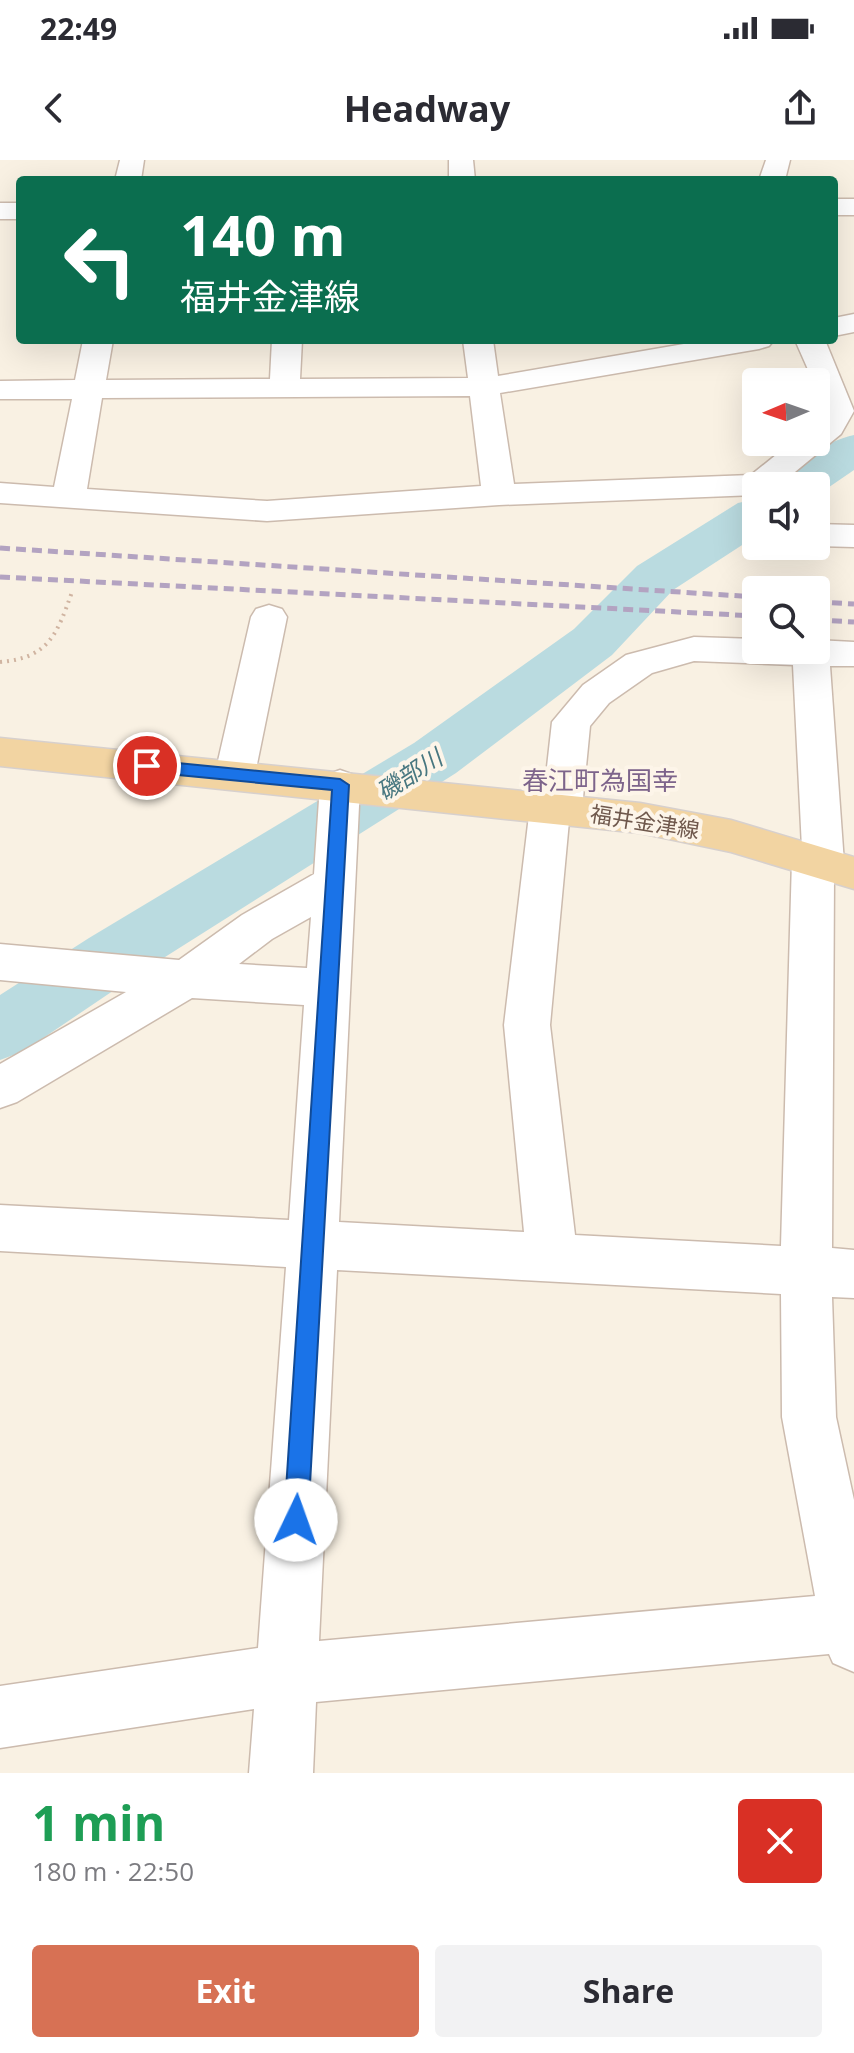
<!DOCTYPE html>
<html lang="en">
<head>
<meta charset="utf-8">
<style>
	body { margin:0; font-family:"Open Sans","Noto Sans JP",sans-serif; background:#f2f2f3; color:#2b2b33; height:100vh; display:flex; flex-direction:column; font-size:30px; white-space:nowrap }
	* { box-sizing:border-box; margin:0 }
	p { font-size:26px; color:#7c7c81 }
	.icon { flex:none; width:44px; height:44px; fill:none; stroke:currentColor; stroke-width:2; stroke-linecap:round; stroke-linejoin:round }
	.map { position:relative; height:1613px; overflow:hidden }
	.side { display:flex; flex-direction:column; background:#fff; flex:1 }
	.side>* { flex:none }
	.top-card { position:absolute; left:16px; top:16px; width:822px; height:168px; border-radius:8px; box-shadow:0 8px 32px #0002; background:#0b6e4f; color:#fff; overflow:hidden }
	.needle { width:52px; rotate:268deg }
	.tools { position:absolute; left:742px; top:208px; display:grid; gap:16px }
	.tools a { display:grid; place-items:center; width:88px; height:88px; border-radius:8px; background:#fff; box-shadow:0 8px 32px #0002; font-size:40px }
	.pin { position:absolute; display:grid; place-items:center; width:68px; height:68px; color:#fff; margin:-34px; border:4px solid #fff; border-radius:50%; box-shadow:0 2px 8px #0007 }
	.me { position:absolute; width:88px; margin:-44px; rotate:3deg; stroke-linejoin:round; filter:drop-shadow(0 0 6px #0008) }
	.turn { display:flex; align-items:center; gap:28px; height:168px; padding:0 32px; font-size:36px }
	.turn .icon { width:104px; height:104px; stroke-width:2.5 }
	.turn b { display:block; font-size:56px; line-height:68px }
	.round { display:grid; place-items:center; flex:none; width:84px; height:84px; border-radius:8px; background:#f2f2f3 }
	.summary { display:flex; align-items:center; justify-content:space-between; height:136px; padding:0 32px }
	h1 { font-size:48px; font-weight:700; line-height:60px; color:#1e9e55 }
	.button { display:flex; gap:16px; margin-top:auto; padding:16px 32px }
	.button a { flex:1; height:92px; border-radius:8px; background:#d77154; color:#fff; font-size:32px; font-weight:700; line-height:92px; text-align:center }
	.button a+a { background:#f2f2f3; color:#2b2b33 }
	.status { display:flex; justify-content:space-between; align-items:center; height:56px; padding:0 40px; background:#fff; direction:ltr }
	.status svg { height:22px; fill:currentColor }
	header { display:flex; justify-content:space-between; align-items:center; height:104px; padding:0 32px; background:#fff; font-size:36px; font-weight:700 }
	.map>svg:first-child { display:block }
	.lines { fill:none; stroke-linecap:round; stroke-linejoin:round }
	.river { fill:#badbe0; fill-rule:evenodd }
	.minor-casing { stroke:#ccbbae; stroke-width:3 }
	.major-casing { stroke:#d7d0cd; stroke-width:3 }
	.path { stroke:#d0b4a1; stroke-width:4; stroke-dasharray:2 5; stroke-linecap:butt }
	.minor { fill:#fff; fill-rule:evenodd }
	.major { fill:#f2d4a2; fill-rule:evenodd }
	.rail { stroke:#b3a3c1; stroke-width:5; stroke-dasharray:10 6; stroke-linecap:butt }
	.route { fill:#1a73e8; stroke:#114b97; stroke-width:2 }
	.labels { text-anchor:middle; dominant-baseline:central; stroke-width:8; stroke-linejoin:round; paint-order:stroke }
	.street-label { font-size:22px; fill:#6f584c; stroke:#fdf5e9 }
	.water-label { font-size:24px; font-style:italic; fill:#487780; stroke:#fdf5e9 }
	.quarter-label { font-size:26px; fill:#7d648b; stroke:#fdf5e9 }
</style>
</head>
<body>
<div class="status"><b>22:49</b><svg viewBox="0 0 49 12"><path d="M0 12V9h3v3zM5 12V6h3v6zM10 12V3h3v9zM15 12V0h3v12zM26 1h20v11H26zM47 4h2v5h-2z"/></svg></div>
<header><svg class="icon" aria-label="back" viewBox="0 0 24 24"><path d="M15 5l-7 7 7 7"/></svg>Headway<svg class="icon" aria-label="share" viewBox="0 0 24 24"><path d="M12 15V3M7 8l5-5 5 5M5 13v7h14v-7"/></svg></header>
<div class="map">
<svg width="854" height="1613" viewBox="0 0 854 1613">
	<rect width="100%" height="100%" fill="#f9f1e3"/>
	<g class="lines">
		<path class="river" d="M854,275V310L816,336V326H774C789,303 827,281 854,275Z
			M756,339V376L673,430L612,495L456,613L135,816L24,891L0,900V835L89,778L414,583L574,469L637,406L738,343Z"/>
		<defs>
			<path id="minor" d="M120,0H144L141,20H115Z
				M449,0H473L475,20H449Z
				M766,0H790L785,20H759Z
				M834,39H854V55H834Z
				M0,43H20V59H0Z
				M854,154V172L834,176V158Z
				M83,180H113L106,220L270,219L272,180H302L300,219L468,218L463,180H493L498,216L707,180H774L769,186L759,189L500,233L514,324L751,315L792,282H816V263L825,248L795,180H825L854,251L841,274L778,326H756V335L499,345L267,361L0,343V323L54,327L72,239H0V221L75,220ZM470,236L481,326L267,341L87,329L102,238Z
				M816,364L854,365V387L816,386Z
				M269,445L282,449L287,457L255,614L249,624L235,628L221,624L215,614L251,457L256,449Z
				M694,477L756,479V490H816V480L854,482V506H830L844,703L834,716L832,1088L854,1090V1138L832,1137L836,1257L854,1340V1512L833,1503L829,1494L316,1542L313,1613H249L254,1549L0,1588V1526L258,1488L286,1107L0,1091V1045L289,1060L304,845L192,838L17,942L0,948V904L126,832L0,820V784L179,800L242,755L314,714L320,625L326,615L340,610L354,615L360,625L339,1062L524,1072L504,865L530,647L536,636L544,634L552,562L583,525L626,495ZM694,501L793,505L802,688L792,700L781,1086L575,1075L550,865L569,661L576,659L582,648L590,566L609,543L652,513ZM311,757L307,808L239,804L272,779ZM337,1110L781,1134L782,1257L815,1436L319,1481Z"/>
			<path id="major" d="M0,578L640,643L731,660L854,697V729L731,692L640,673L0,606Z"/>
		</defs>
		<use href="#minor" class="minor-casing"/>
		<use href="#major" class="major-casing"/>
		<path class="path" d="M0,502C49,498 57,474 72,432"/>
		<use href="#minor" class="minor"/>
		<use href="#major" class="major"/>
		<path class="rail" d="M0,388L756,437
			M0,417L756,456
			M816,442L854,444
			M816,460L854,462"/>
	</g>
	<path class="route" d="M147,600L340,619L349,625L308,1360L304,1369L296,1372L288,1369L284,1360L332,630L147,612L139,606Z"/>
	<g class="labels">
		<g class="street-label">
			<text transform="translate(645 661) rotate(9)">福井金津線</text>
		</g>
		<g class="water-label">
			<text transform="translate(409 614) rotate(-33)">磯部川</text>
		</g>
		<g class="quarter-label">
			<text x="600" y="620">春江町為国幸</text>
		</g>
	</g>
</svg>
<div class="tools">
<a><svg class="needle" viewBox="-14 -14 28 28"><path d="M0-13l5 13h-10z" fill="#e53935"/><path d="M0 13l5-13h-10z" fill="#7c7c81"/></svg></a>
<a><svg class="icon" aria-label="sound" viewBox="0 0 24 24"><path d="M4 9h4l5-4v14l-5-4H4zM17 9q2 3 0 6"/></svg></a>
<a><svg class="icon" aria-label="search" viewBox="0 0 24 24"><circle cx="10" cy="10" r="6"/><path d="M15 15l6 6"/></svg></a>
</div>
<div class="pin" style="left:147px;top:606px;background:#d93025"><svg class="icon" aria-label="arrive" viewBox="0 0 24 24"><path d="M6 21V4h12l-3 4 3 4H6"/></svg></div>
<svg class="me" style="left:296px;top:1360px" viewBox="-20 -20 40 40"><circle r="19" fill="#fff"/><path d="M0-13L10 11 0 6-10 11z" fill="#1a73e8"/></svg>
<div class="top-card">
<div class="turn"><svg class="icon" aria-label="left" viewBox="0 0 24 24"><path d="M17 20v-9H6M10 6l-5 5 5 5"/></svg><div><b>140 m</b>福井金津線</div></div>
</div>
</div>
<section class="side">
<div class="summary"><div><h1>1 min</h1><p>180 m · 22:50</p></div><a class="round" style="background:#d93025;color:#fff"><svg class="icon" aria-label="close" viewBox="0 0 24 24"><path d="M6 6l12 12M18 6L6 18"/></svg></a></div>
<div class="button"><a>Exit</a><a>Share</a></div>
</section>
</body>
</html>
